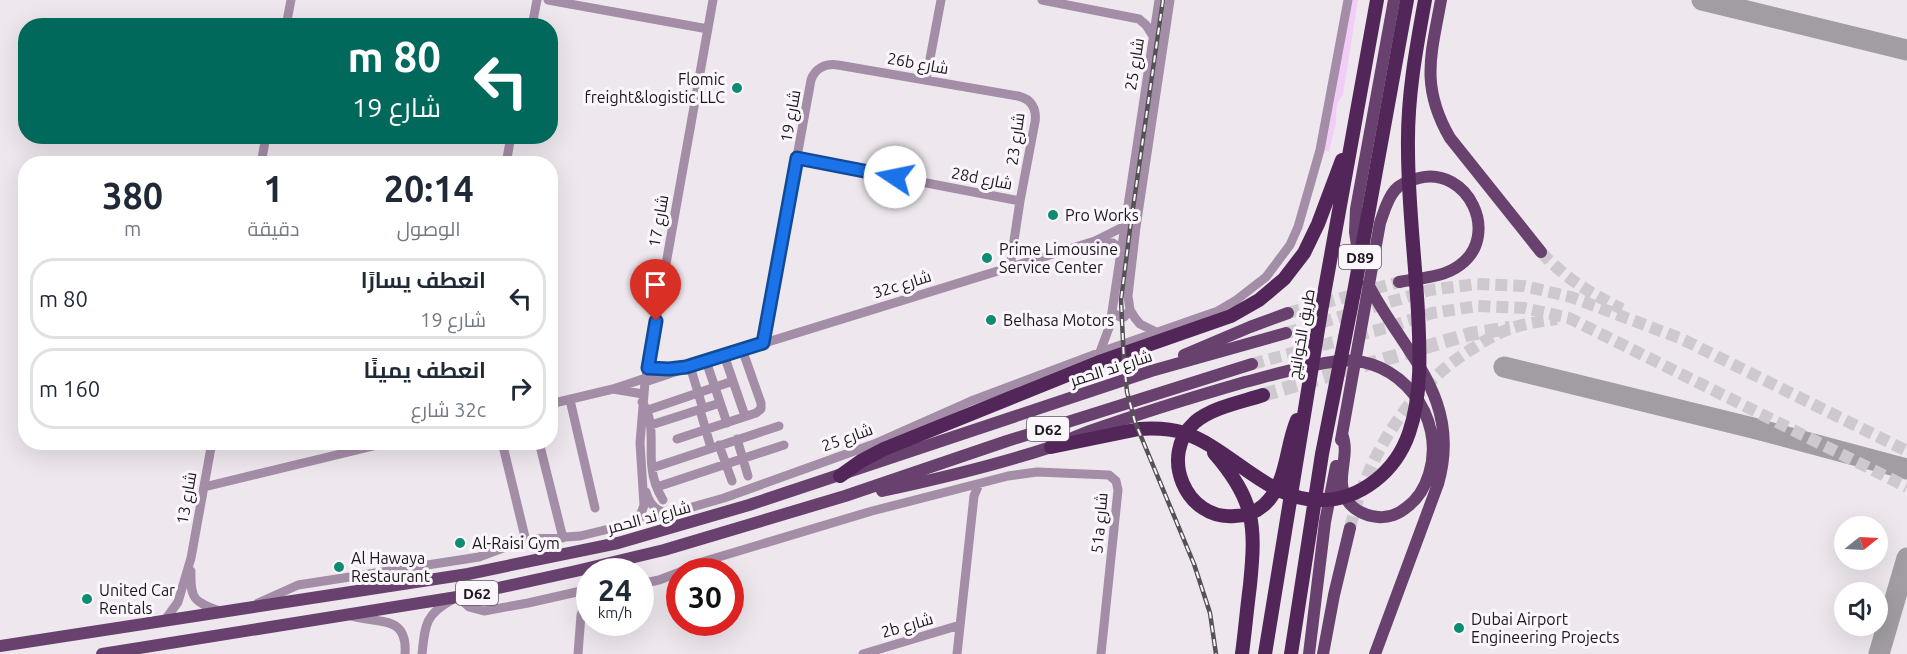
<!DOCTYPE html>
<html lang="ar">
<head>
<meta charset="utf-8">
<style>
	body { margin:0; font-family:Ubuntu,Cairo,sans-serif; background:#f2f2f3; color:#1f2937; direction:rtl; height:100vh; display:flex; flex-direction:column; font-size:22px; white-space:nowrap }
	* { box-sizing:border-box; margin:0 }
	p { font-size:20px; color:#747a83 }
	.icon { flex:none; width:33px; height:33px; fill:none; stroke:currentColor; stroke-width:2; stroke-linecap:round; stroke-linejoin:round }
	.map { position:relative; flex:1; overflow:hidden; direction:ltr }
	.drawer { position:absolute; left:18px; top:156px; width:540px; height:294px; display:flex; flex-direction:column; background:#fff; border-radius:24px; box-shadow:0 6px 24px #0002; direction:rtl }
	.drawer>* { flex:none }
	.guide { position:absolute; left:18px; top:18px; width:540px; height:126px; border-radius:24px; box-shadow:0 6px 24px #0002; direction:rtl; background:#00695c; color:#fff; overflow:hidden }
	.needle { width:39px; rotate:72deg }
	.fabs { position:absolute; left:1834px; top:516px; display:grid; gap:12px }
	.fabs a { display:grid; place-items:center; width:54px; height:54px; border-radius:50%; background:#fff; box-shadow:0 6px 24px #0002; font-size:30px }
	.speed { position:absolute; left:576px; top:558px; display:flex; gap:12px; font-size:30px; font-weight:700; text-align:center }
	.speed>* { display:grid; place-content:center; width:78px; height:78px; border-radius:50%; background:#fff; box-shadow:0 6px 24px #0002; line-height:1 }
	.speed small { font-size:15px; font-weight:400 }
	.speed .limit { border:9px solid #d22; background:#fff; color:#111 }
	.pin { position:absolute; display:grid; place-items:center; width:51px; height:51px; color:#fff; margin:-62px -26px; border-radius:50% 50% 50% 0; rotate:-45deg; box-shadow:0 0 6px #0007 }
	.pin .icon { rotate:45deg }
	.me { position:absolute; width:66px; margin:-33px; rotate:281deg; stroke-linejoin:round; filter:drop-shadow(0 0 4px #0008) }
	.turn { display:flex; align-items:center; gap:21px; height:126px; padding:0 18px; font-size:27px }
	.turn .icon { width:78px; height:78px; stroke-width:2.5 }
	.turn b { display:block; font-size:42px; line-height:51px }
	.eta { display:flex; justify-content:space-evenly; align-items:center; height:102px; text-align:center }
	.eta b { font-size:36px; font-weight:600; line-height:42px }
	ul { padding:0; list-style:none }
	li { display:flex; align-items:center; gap:18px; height:81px; margin:0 12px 9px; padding:0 6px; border:3px solid #e0e1e3; border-radius:24px }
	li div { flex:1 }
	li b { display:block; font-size:22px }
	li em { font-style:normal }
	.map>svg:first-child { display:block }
	.green { fill:#f2cdf8 }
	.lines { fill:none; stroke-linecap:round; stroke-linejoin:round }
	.taxiway { stroke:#a29da2; stroke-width:21 }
	.major-tunnel { stroke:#cec9ce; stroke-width:12; stroke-dasharray:12 6; stroke-linecap:butt }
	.highway-tunnel { stroke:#cec9ce; stroke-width:14; stroke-dasharray:14 7; stroke-linecap:butt }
	.minor { stroke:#a48da7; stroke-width:9 }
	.major { stroke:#69416f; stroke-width:12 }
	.highway { stroke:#53265a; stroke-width:14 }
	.rail-casing { stroke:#555255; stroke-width:4.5 }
	.rail { stroke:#fbf5fc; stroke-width:2; stroke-dasharray:7; stroke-linecap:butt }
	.route-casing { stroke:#114b97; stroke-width:15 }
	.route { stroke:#1a73e8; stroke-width:10 }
	.poi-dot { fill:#0e8c71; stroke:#fbf5fc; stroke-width:2 }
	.labels { text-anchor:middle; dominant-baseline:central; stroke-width:6; stroke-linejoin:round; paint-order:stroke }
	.shield { fill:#fbf5fc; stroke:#5e5b5e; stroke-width:1.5 }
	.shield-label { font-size:15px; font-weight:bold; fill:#1b191b }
	.street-label { font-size:16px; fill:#1b191b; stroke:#fbf5fc }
	.poi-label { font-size:16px; fill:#1b191b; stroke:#fbf5fc; text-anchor:start }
</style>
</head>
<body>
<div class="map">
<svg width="1907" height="654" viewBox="0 0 1907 654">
	<rect width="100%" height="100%" fill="#eee8ee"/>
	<path class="green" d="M1349,0H1358L1343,95C1334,104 1337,112 1336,123C1334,132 1331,142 1329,152L1322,149Z"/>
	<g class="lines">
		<path class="taxiway" d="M1702,0L1907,50
			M1504,367L1753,428L1907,469
			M1879,654L1907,558"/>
		<path class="major-tunnel" d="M1541,252C1566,279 1590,293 1622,309
			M1288,313L1399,282
			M1286,333L1430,290L1477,284L1524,286L1571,297L1682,339L1907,451
			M1252,364L1389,327L1432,313L1478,306L1524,308L1569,318L1907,487
			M1350,528C1368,454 1409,387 1475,347C1486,340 1499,332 1512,328C1527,323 1542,321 1557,319"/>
		<path class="highway-tunnel" d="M1263,395L1470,334L1510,328"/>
		<path class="minor" d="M548,0L708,29
			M1042,0L1139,19L1146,25L1153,36
			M286,26L291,0
			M532,26L537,0
			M926,80L941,0
			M797,158L1020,201
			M261,164L266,136
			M506,164L511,136
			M1097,241L1113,243L1121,249
			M1112,312L1120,317H1124L1130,310
			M1156,332L1140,324L1135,318L1130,310L1128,296L1136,227L1170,0
			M763,343L811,80C815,68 826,63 838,65L1018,96C1031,99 1037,108 1035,122L1020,201L1010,267
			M1100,352L1110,325L1159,0
			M724,355L745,416
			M706,361L727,423
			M690,366L703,409
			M648,368L669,369L690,366L1095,241L1125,226
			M645,382L678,371
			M613,389L643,394
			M570,400L595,508
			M642,402C656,422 649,445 652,468C653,479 657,490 663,500
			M550,404L613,389L646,378
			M648,410L733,381
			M700,410L711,448
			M651,425L720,403
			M677,439L756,413L761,409V403L742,349
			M737,439L748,476
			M502,442L526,541
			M539,442L563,538
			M719,445L732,481
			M652,468L779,426
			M204,487L390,442
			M657,487L784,445
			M646,492C650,505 656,511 669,514
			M634,524L642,511L644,505L640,443L645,382L713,0
			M191,571C190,599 194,602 220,611
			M680,572L692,565L872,511L1008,476L1037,472L1109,475L1116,481L1118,490L1101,654
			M640,584L659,580L680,572
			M458,597L469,607L484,611L528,603L590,589
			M258,603L298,585L479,557L519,542L535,539L580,536L650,519L724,498L874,444L971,401L1112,348L1218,311L1235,301L1266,277L1290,245L1298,227L1320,150L1348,0
			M351,616C378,624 408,614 405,654
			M165,620L178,602L191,558L212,442
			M422,654C425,626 425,614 452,600
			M578,654L581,615L590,591
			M863,654L960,625
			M957,654L974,496L979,484"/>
		<path class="major" d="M1441,0C1431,55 1420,86 1450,138L1541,252
			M1359,259L1355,232L1356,209L1394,0
			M1368,284C1403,353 1463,397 1438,484L1375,654
			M1184,355L1250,327L1288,313
			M1341,440L1380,223C1384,212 1387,199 1395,190C1401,183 1411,180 1419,178C1468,166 1501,235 1460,265C1443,278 1419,278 1399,282
			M882,491C938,479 993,466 1048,448C1062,443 1076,436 1090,431C1141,413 1193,397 1245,382C1276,374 1306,365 1338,361C1399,354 1447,417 1429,474C1425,487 1418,499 1407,507C1399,514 1388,518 1378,517C1366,516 1353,510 1347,500C1334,479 1351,456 1342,434
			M0,646L468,574L618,543L749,505L1151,371L1286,333
			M102,654L457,597L576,571L664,550L845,496L1007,441L1252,364
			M1309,654L1325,522L1336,466
			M1323,654L1334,595L1350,528"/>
		<path class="highway" d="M1263,395C1242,402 1213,407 1195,422C1158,455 1186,521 1235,516C1245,516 1256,512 1264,505C1288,483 1285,448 1297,420
			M1051,447L1139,429C1155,428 1169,428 1184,433C1232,449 1267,501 1321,500C1361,500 1396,471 1409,433C1422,396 1420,351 1418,312C1415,258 1408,203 1408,149C1407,98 1416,49 1425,0
			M1214,453C1255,500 1256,525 1250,585C1247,608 1245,631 1242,654
			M840,476L861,461L884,449L1102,361L1231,316L1259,300L1284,279L1304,253L1318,224L1342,160
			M1265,654L1321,311L1377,0
			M1291,654L1322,454L1354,292L1407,0"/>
		<defs>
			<path id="rail" d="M1163,0L1130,229L1121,300L1124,362L1127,392L1135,422L1194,564L1210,613L1216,654"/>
		</defs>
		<use href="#rail" class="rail-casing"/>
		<use href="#rail" class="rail"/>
	</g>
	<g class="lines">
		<defs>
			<path id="route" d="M656,321L648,368L669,369L686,367L763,343L797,158L895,177"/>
		</defs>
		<use href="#route" class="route-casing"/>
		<use href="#route" class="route"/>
	</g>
	<g class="poi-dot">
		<circle cx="737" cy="88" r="6"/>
		<circle cx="1053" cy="215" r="6"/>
		<circle cx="987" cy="258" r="6"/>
		<circle cx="991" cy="320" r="6"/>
		<circle cx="460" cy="543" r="6"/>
		<circle cx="339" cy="567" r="6"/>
		<circle cx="87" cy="599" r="6"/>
		<circle cx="1459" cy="628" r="6"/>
	</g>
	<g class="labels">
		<g class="shield">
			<rect x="1339" y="245" width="42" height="24" rx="4.5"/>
			<rect x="1027" y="417" width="42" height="24" rx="4.5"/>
			<rect x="456" y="581" width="42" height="24" rx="4.5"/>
		</g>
		<g class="shield-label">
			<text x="1360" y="257">D89</text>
			<text x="1048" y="429">D62</text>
			<text x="477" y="593">D62</text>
		</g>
		<g class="street-label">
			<text transform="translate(918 63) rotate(10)">26b شارع</text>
			<text transform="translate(1134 64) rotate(-81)">شارع 25</text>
			<text transform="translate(790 116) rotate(-80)">شارع 19</text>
			<text transform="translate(1015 139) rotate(-82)">شارع 23</text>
			<text transform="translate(982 178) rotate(11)">28d شارع</text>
			<text transform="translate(658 221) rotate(-80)">شارع 17</text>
			<text transform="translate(902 284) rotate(-17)">32c شارع</text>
			<text transform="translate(1301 334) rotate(-80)">طريق الخوانيج</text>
			<text transform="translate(1111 368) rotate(-18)">شارع ند الحمر</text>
			<text transform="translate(847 437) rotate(-20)">شارع 25</text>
			<text transform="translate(186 498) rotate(-80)">شارع 13</text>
			<text transform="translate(649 517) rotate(-15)">شارع ند الحمر</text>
			<text transform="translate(1099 523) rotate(-85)">51a شارع</text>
			<text transform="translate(907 625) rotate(-16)">2b شارع</text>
		</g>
		<g class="poi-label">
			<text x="725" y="79" text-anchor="end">Flomic<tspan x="725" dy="18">freight&amp;logistic LLC</tspan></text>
			<text x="1065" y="215">Pro Works</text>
			<text x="999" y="249">Prime Limousine<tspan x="999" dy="18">Service Center</tspan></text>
			<text x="1003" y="320">Belhasa Motors</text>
			<text x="472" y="543">Al-Raisi Gym</text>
			<text x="351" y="558">Al Hawaya<tspan x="351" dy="18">Restaurant</tspan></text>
			<text x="99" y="590">United Car<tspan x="99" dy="18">Rentals</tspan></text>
			<text x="1471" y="619">Dubai Airport<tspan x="1471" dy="18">Engineering Projects</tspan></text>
		</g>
	</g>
</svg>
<div class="fabs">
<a><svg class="needle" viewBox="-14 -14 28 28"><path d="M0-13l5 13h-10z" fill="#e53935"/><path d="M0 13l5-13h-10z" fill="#747a83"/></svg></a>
<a><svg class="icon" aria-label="sound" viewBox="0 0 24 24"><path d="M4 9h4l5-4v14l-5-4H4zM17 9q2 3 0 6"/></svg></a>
</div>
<div class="speed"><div>24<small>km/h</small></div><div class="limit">30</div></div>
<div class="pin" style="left:656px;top:321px;background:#d93025"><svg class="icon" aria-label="arrive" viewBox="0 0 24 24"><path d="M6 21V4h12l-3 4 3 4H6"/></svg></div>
<svg class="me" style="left:895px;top:177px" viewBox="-20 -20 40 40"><circle r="19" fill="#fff"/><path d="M0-13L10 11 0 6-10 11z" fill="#1a73e8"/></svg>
<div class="guide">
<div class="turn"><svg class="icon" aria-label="left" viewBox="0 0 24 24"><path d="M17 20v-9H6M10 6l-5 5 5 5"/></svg><div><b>80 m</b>شارع 19</div></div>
</div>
<section class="drawer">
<div class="eta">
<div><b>20:14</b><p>الوصول</p></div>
<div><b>1</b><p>دقيقة</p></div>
<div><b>380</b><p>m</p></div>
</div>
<ul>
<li><svg class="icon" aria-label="left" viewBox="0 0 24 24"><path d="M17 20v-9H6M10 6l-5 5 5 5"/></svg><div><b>انعطف يسارًا</b><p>شارع 19</p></div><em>80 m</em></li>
<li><svg class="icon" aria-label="right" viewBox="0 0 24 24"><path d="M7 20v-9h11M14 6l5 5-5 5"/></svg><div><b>انعطف يمينًا</b><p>32c شارع</p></div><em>160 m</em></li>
</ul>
</section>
</div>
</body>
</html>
